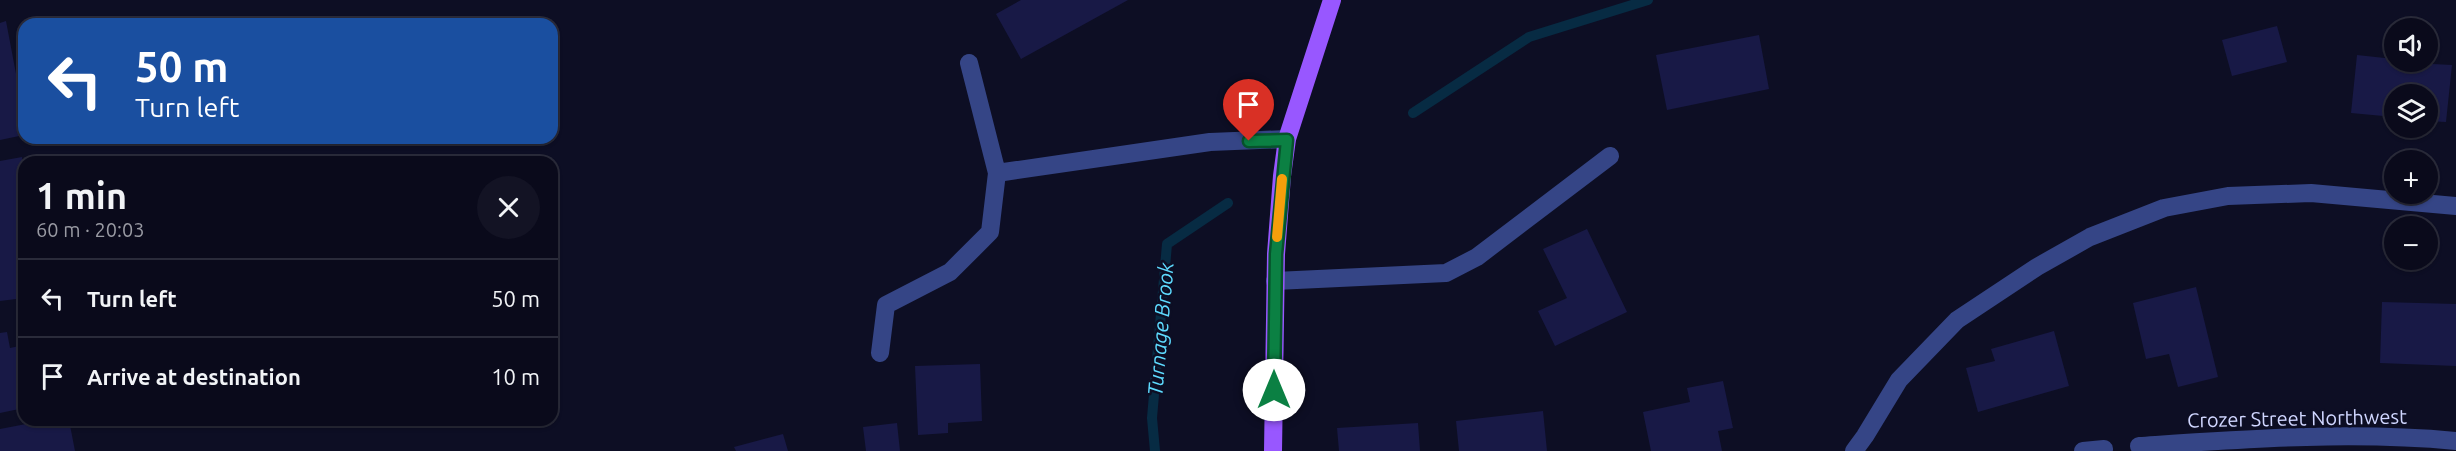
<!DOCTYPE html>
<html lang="en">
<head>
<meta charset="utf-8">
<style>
	body { margin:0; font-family:Ubuntu,sans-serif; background:#131324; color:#f1f3f6; height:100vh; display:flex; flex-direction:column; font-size:22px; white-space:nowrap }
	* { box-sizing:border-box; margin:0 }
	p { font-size:20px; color:#999aa3 }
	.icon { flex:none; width:33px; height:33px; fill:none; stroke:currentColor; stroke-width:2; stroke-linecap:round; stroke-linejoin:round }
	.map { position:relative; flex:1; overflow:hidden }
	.details { position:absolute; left:18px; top:156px; width:540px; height:270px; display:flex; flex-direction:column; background:#0a0a1b; border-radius:18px; box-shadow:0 2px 4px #0004,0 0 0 2px #2a2b3a }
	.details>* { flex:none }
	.top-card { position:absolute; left:18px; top:18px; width:540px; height:126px; border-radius:18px; box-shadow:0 2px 4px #0004,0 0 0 2px #2a2b3a; background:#1a4fa0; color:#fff; overflow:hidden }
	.controls { position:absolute; left:2384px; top:18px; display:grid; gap:12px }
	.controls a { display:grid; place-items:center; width:54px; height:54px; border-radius:50%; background:#0a0a1b; box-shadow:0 2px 4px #0004,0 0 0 2px #2a2b3a; font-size:30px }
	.pin { position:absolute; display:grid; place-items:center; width:51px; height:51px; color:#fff; margin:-62px -26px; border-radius:50% 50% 50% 0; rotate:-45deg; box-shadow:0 0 6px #0007 }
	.pin .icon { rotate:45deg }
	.me { position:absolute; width:66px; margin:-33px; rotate:0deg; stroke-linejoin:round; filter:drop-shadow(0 0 4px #0008) }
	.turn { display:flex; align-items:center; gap:21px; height:126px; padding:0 18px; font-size:27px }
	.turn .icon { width:78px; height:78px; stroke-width:2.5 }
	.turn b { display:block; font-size:42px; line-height:51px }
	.round { display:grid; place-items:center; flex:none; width:63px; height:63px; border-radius:32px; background:#131324 }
	.head { display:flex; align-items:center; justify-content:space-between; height:102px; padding:0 18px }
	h1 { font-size:36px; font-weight:700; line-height:45px }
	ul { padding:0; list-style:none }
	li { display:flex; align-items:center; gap:18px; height:78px; padding:0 18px; border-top:2px solid #2a2b3a }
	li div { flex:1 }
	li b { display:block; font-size:22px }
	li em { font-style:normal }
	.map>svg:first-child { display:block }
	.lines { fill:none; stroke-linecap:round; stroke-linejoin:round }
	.stream { stroke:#072b43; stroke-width:10 }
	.building { fill:#181946 }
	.minor { stroke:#354586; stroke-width:18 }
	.major { stroke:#9857ff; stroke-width:18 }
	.route-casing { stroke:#07532c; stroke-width:15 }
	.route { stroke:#0b8043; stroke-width:10 }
	.slow { stroke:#f59e0b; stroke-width:10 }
	.labels { text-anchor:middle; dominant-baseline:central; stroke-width:5; stroke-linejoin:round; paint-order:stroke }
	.street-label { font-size:20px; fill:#d0d6ff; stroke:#0d0e24 }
	.water-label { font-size:21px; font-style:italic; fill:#5edbff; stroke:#0d0e24 }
</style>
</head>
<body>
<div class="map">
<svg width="2456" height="451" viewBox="0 0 2456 451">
	<rect width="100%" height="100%" fill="#0d0e24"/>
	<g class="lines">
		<path class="stream" d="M1413,113L1529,37L1648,0
			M1155,451L1152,418L1167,244L1228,203"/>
	</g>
	<path class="building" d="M1021,0H1128L1021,59L996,14Z
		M6,21L24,116V135L0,140V23Z
		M2277,26L2287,62L2232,76L2222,40Z
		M1759,35L1769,89L1667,110L1656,55Z
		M2357,55L2394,59V62L2452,65L2446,122L2427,121V94H2394V117L2351,113Z
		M22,157L24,172V298L0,301V161Z
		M1587,229L1627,312L1555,346L1538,311L1567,298L1543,249Z
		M2196,287L2218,377L2178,387L2169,354L2146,359L2133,303Z
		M2382,302L2456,304V366L2380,363Z
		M2054,331L2069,386L1978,412L1966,368L1995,361L1991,349Z
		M7,332L10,348L24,345V408L0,413V333Z
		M980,364L982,421L948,423V433L918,435L915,366Z
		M1723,381L1733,428L1718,431L1722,451H1651L1643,412L1690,402L1687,388Z
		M1543,411L1547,451H1459L1456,421Z
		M47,420H69L75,451H0V429Z
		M897,423L900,451H866L863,427Z
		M1418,423L1420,451H1339L1337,428Z
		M783,434L788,451H736L734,447Z"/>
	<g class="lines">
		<path class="minor" d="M997,173L1210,142L1287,139
			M1275,281L1446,273L1477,257L1610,156
			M880,353L886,305L950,272L990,232L997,173L969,63
			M2139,446C2245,439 2351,431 2456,441
			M1854,451L1865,436L1899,380L1957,320L2037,267L2090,237L2164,208L2228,196L2311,193L2456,206
			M2083,451L2104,449"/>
		<path class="major" d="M1273,451L1276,254L1282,176L1287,139L1332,0"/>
	</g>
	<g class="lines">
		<defs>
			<path id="route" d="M1249,141L1287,140L1276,254L1274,390"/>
		</defs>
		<use href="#route" class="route-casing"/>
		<use href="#route" class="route"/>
		<path class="slow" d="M1277,237L1282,179"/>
	</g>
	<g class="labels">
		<g class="street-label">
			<text transform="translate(2297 418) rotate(-1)">Crozer Street Northwest</text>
		</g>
		<g class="water-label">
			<text transform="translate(1160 329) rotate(-85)">Turnage Brook</text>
		</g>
	</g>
</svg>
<div class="controls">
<a><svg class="icon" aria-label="sound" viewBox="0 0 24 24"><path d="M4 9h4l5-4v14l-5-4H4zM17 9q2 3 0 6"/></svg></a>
<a><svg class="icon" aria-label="layers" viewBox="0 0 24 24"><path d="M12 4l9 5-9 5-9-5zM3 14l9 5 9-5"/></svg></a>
<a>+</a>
<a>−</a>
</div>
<div class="pin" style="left:1249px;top:141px;background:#d93025"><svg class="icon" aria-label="arrive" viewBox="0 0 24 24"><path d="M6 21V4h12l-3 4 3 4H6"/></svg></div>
<svg class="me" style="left:1274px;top:390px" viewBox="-20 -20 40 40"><circle r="19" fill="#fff"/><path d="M0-13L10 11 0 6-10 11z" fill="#0b8043"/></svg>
<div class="top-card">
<div class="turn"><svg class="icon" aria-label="left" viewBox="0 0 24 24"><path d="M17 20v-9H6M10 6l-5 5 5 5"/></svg><div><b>50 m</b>Turn left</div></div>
</div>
<section class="details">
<div class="head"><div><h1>1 min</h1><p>60 m · 20:03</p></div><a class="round"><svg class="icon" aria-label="close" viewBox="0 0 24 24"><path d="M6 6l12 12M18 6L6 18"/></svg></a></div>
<ul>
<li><svg class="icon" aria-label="left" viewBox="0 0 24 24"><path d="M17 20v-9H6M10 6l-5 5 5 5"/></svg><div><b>Turn left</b></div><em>50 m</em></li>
<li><svg class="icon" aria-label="arrive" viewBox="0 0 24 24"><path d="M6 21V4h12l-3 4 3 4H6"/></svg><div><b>Arrive at destination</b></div><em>10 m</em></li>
</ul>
</section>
</div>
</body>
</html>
